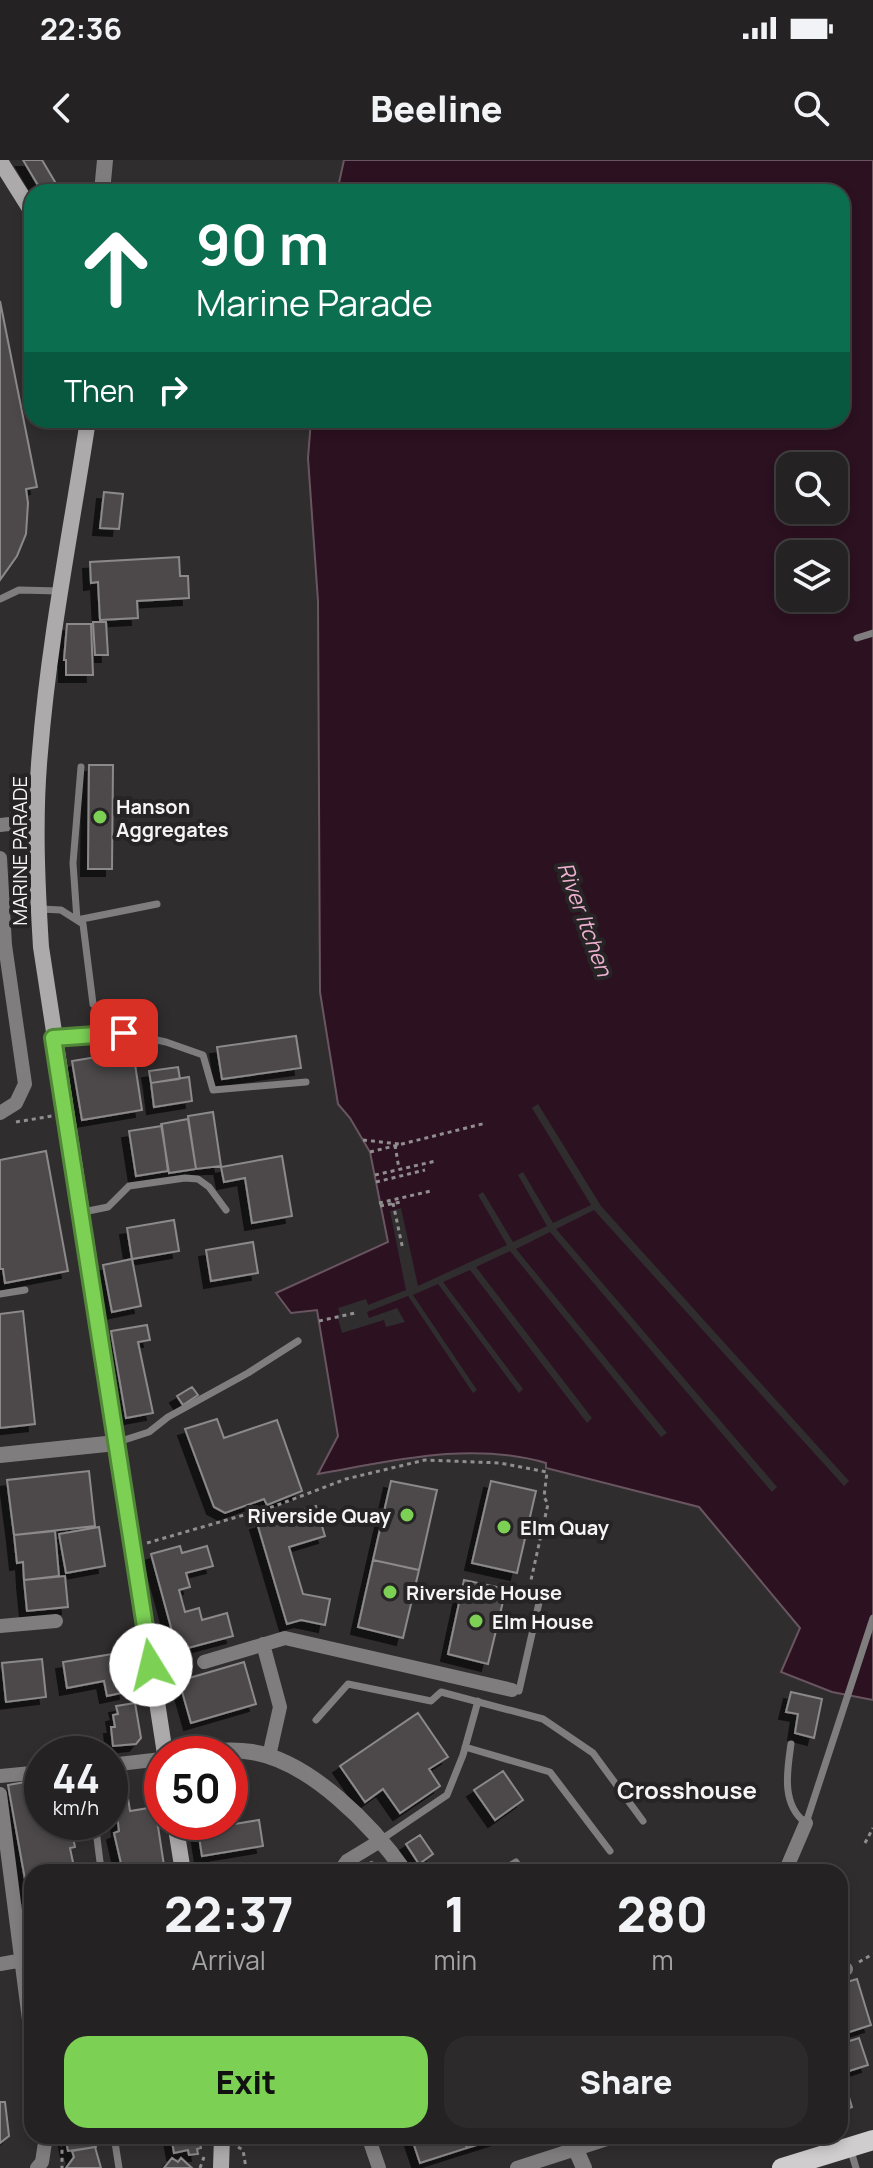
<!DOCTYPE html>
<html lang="en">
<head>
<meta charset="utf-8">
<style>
	body { margin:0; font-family:Manrope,sans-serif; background:#2c2a2a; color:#f1f3f6; height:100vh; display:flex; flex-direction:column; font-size:30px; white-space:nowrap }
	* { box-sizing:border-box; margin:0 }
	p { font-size:26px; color:#a3a4a5 }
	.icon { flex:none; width:44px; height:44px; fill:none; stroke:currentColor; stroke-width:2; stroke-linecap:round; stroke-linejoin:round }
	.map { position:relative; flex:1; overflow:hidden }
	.side { position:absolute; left:24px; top:1704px; width:824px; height:280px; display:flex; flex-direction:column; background:#242222; border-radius:24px; box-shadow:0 4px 12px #0003,0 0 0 2px #413f40 }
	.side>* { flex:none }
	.top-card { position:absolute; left:24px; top:24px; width:826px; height:244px; border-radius:24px; box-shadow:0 4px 12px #0003,0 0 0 2px #413f40; background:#0b6e4f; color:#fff; overflow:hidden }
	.fabs { position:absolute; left:776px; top:292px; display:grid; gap:16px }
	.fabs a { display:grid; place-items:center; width:72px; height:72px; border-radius:16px; background:#242222; box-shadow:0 4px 12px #0003,0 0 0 2px #413f40; font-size:40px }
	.speed { position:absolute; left:24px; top:1576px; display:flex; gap:16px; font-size:40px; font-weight:700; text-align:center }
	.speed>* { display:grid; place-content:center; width:104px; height:104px; border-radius:50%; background:#242222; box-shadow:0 4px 12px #0003,0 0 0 2px #413f40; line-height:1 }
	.speed small { font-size:20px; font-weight:400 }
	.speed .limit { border:12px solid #d22; background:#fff; color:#111 }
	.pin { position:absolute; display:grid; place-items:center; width:68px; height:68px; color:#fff; margin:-34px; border-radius:16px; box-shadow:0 4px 12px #0006 }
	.me { position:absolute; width:88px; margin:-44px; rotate:351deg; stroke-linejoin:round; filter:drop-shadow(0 0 6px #0008) }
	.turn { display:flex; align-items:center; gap:28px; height:168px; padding:0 40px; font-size:36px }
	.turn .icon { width:104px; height:104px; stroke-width:2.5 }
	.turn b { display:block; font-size:56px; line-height:68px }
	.then { display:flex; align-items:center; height:76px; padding:0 40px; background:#0003; gap:16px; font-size:30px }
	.eta { display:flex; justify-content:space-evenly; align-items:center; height:136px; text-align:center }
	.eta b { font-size:48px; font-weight:800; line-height:56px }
	.cta { display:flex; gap:16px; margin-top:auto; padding:16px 40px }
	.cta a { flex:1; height:92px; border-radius:24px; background:#7cd155; color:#111; font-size:32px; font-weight:800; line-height:92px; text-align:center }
	.cta a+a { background:#2c2a2a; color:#f1f3f6 }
	.status { display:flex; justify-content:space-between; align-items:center; height:56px; padding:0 40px; background:#242222; direction:ltr }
	.status svg { height:22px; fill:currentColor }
	header { display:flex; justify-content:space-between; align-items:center; height:104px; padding:0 40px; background:#242222; font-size:36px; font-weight:800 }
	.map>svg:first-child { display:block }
	.water { fill:#2c1120; stroke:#695560; stroke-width:2; fill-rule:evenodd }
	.pier { fill:#302d2e }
	.building { fill:#4d4a4b; stroke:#8c898b; stroke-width:2; filter:url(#shadow) }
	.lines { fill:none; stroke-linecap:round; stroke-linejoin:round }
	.path { stroke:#908e8f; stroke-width:3; stroke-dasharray:4 4; stroke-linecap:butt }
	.service { stroke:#7f7d7e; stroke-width:7 }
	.minor { stroke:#7f7d7e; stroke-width:14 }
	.tertiary { stroke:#7f7d7e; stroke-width:16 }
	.secondary { stroke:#acaaab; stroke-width:16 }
	.primary-bridge { stroke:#cfcdce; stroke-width:20 }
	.route-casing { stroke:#518837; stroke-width:20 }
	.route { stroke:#7cd155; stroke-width:14 }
	.poi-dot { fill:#7cd155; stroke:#262425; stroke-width:3 }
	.labels { text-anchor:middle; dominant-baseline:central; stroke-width:8; stroke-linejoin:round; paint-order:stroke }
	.poi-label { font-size:20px; font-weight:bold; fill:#f6f4f5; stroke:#262425; text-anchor:start }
	.street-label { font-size:20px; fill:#f6f4f5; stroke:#262425 }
	.water-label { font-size:22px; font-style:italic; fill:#edb1cf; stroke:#262425 }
	.quarter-label { font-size:24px; font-weight:bold; fill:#f6f4f5; stroke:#262425 }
</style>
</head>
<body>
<div class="status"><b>22:36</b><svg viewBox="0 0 49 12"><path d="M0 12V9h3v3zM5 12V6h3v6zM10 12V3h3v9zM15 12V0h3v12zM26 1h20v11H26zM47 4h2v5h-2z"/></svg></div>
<header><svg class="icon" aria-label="back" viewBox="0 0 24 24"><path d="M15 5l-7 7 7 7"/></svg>Beeline<svg class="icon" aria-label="search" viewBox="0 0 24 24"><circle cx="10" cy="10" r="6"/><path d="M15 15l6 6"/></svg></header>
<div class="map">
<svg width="873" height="2008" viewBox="0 0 873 2008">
	<defs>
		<filter id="shadow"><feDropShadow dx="-7" dy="7" stdDeviation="0" flood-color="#0009"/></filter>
	</defs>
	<rect width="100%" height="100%" fill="#302d2e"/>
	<path class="water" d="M344,0H873V1540L832,1532L781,1512L800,1468L699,1347L546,1308V1303C471,1281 392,1301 318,1314L338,1276L317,1150L291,1153L276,1133L388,1082L370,992L350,958L338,944L320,832L318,441L308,298L311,260H842V32H337ZM790,306H834V350H790ZM790,394H834V438H790Z"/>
	<path class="pier" d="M538,944L601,1046L849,1321L844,1326L594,1050L556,1069L777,1327L772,1332L550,1072L516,1089L667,1273L661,1277L510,1091L476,1107L592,1258L587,1263L470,1110L443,1122L523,1229L519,1233L438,1124L413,1135L477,1230L473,1233L408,1136L367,1152L369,1158L397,1148L405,1162L386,1167L384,1160L342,1173L337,1155L340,1154L338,1148L366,1139L368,1145L406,1130L390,1051L401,1048L418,1126L507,1085L478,1035L483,1032L513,1082L547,1066L518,1015L523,1012L553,1063L591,1045L532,948Z"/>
	<path class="building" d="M23,0H42L61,32H42Z
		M0,141L37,327L26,329L28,343L26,374L17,396L0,420Z
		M104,332L123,334L119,369L100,368Z
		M179,397L180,416H188L189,438L137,441L138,458L100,460L98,422L91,423L90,402Z
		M93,462H106L108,495H95Z
		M67,464H91L93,515H66V500H64Z
		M89,605H113L112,709H88Z
		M296,876L301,908L222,919L217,887Z
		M133,891L142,950L82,960L72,901Z
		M178,907L180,919L151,923L149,911Z
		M189,917L192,941L154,947L151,923Z
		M213,952L221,1006L196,1009L188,956Z
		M188,959L196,1009L169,1013L161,964Z
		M162,966L168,1011L136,1016L129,971Z
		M46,991L68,1111L5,1123L3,1109H0V1000Z
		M282,996L292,1056L252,1063L245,1018L224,1022L221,1007Z
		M174,1060L179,1091L132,1099L127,1068Z
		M253,1082L258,1113L211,1121L206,1090Z
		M132,1099L141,1146L112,1152L103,1105Z
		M23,1151L35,1264L0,1268V1154Z
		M147,1165L150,1180L138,1182L153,1253L126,1258L111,1171Z
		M192,1227L198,1235L183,1245L177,1236Z
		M217,1259L224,1278L277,1260L302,1331L267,1345L264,1339L225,1353L214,1347L185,1269Z
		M89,1311L95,1366L14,1375L7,1320Z
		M391,1321L437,1330L419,1410L373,1400Z
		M491,1321L536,1331L517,1413L472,1403Z
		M316,1346L325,1376L289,1387L303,1434L330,1439L325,1465L301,1460L287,1464L257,1363Z
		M99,1367L105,1406L66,1413L59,1374Z
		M55,1371L59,1416L24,1420L23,1402L17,1403L14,1375Z
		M180,1386L182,1393L207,1386L213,1406L186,1413L190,1427L179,1430L185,1452L199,1448L202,1460L227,1453L233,1476L173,1492L167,1472L172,1471L151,1394Z
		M373,1400L419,1410L403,1478L358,1467Z
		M65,1416L68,1447L27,1451L24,1420Z
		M464,1420L506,1429L488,1504L448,1494Z
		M119,1493L126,1532L107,1536L104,1521L67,1528L63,1502Z
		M42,1499L46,1537L6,1542L2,1503Z
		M244,1502L256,1544L191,1563L179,1521Z
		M791,1532L822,1539L814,1578L795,1573L798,1554L786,1552Z
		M135,1543L141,1578L136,1584L113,1586L111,1567H115L113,1555L118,1554L116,1546Z
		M418,1553L448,1597L429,1609L440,1626L400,1653L383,1629L365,1642L340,1606Z
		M503,1611L523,1640L495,1660L474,1630Z
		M42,1619V1662H70L75,1687L70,1688L75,1712H32V1735L28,1736L8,1625Z
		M126,1625L130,1651L155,1647L165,1712H123L114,1673L119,1671L117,1654L110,1656V1627Z
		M259,1660L263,1686L202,1696L198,1670Z
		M420,1675L433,1694L419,1704L406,1684Z
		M371,1702L383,1706L387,1712H356Z
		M857,1819L871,1865L840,1875V1824Z
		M859,1878L868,1905L846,1912L840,1884Z
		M840,1908L852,1947L840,1951Z
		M0,1942H5L9,1976L0,1983Z
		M65,1976H94L96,1987L68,1991Z
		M171,1976H199L201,1988L197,1989L198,1994L189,1995L188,1990L174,1993Z
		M411,1976H462L467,1988L420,2003Z
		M462,1976H505L467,1988Z
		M95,1987L101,2008H66L74,1997L72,1991Z
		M172,1998L178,2002L181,1998L192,2008H164Z"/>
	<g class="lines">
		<path class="path" d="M16,962L52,956
			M363,980L399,984
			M395,985L399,1009
			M370,992L486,963
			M375,1015L436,1001
			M376,1022L425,1010
			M379,1043L431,1031
			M393,1043L403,1090
			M380,1046L401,1042
			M319,1161L355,1153
			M147,1383L275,1346L346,1319L425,1300L500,1303L547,1312L544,1337L548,1344L531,1420
			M865,1683L873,1668
			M859,1802L873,1794
			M59,1984L62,1985V2008
			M238,1987L243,1990L246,2008
			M200,2008L204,1997"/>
		<path class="service" d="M0,439L19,430L59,431
			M857,478L873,473
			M81,607L73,703L77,760L157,744
			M41,749L61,750L83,764L93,844
			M55,878L124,873L166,882L203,895L213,930L306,922
			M83,1052L108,1047L129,1026L185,1018L198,1019L209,1027L226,1050
			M0,1134L25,1130
			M118,1282L149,1272L168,1257L248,1213L298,1181
			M512,1530L519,1531L541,1434L529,1431
			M316,1560L348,1524L431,1541L441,1532L543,1559L593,1593L643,1661
			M791,1584C787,1611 781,1645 806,1663L873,1458
			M465,1587L550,1612L610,1691
			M95,1662L100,1702
			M382,1679L447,1635L463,1595L478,1541
			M500,1712L516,1702L522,1712
			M114,1976L119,2008
			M115,1982L151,1976
			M851,1991L856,2008"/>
		<path class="minor" d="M0,665L36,661
			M0,698L5,785L25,924L16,943L0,953
			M0,1466L56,1461
			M263,1484L280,1547L269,1596
			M204,1502L285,1478L512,1530
			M110,1605L162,1599
			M0,1616L42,1612
			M0,1634L32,1883
			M339,1712L347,1701L380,1681
			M785,1712L806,1663
			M0,1804L23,1800
			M840,1811L846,1809
			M368,1976L379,2008
			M37,2008L42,2002L46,1976
			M517,2008L616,1976"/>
		<path class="tertiary" d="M102,32L105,0
			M0,1295L116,1283
			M190,1594C210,1591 232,1589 252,1592C310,1601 373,1666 405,1712
			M570,1976L584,2008"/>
		<path class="secondary" d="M0,1L32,52
			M88,260C71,371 49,480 40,592C34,657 37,722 41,787L165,1594
			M175,1662L183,1712
			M221,2008L222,1976"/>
		<path class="primary-bridge" d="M782,2008L873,1980"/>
	</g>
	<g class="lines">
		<defs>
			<path id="route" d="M124,873L53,878L151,1505"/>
		</defs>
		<use href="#route" class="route-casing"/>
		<use href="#route" class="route"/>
	</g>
	<g class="poi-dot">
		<circle cx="100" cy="657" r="8"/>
		<circle cx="407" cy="1355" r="8"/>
		<circle cx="504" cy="1367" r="8"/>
		<circle cx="390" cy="1432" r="8"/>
		<circle cx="476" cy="1461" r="8"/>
	</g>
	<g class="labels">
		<g class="poi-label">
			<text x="116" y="646">Hanson<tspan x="116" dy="23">Aggregates</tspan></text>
			<text x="391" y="1355" text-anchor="end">Riverside Quay</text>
			<text x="520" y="1367">Elm Quay</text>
			<text x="406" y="1432">Riverside House</text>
			<text x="492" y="1461">Elm House</text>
		</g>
		<g class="street-label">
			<text transform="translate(19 691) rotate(-90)">MARINE PARADE</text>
		</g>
		<g class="water-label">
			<text transform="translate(585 759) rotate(70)">River Itchen</text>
		</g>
		<g class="quarter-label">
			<text x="687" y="1629">Crosshouse</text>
		</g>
	</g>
</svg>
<div class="fabs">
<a><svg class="icon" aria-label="search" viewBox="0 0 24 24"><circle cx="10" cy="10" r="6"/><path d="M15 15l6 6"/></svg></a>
<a><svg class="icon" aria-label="layers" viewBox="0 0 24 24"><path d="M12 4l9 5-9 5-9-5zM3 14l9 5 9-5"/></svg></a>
</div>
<div class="speed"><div>44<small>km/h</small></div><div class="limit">50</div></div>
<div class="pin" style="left:124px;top:873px;background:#d93025"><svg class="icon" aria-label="arrive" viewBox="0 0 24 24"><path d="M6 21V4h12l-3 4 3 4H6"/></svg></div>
<svg class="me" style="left:151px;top:1505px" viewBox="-20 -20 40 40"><circle r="19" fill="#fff"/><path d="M0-13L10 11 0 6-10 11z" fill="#7cd155"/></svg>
<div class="top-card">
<div class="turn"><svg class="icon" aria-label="ahead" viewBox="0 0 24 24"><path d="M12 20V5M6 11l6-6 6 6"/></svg><div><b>90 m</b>Marine Parade</div></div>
<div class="then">Then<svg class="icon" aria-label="right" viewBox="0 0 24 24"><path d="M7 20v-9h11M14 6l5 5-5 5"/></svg></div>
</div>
<section class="side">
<div class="eta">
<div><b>22:37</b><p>Arrival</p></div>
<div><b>1</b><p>min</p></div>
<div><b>280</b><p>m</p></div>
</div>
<div class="cta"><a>Exit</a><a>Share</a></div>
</section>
</div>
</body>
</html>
